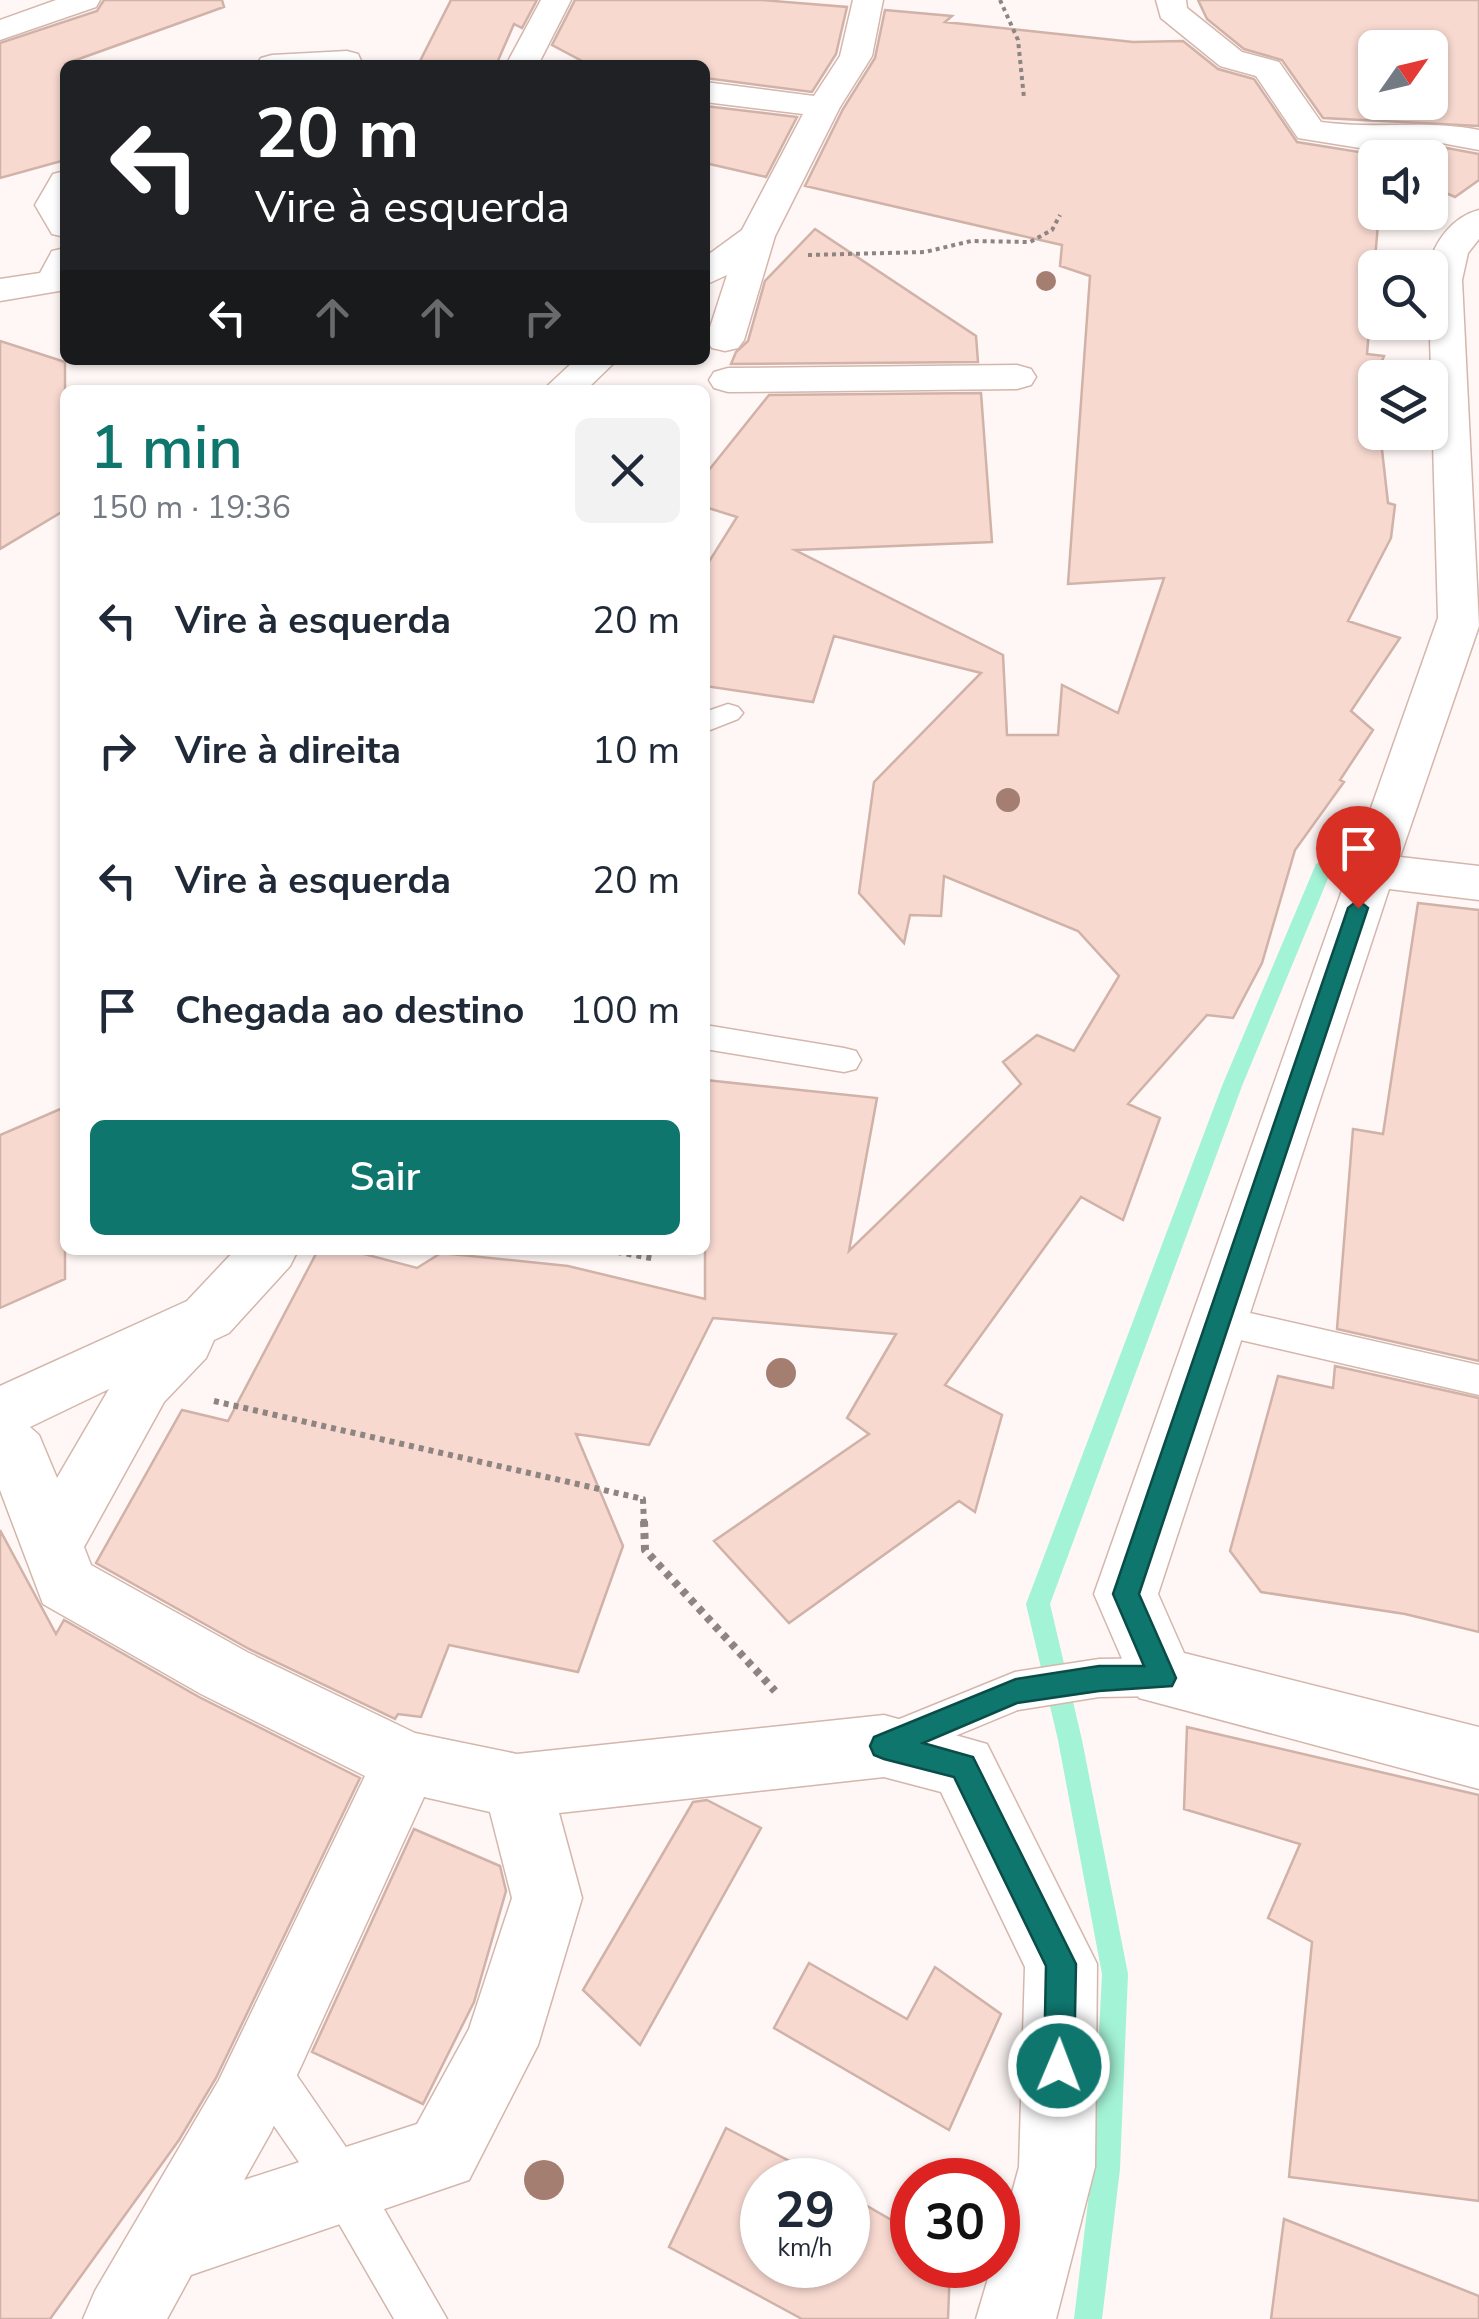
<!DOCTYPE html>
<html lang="pt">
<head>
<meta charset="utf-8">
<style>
	body { margin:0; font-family:"Nunito Sans",sans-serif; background:#f2f2f3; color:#1f2937; height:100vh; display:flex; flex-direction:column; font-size:38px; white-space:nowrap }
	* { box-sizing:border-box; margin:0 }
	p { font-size:32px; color:#747a83 }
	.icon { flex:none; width:55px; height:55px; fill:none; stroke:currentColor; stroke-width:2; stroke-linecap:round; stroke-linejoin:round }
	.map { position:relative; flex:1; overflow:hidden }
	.panel { position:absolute; left:60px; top:385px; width:650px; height:870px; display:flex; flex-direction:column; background:#fff; border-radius:15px; box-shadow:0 2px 8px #0004 }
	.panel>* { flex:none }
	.top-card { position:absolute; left:60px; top:60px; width:650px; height:305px; border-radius:15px; box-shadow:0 2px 8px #0004; background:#202124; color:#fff; overflow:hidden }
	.needle { width:65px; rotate:56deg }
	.buttons { position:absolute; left:1358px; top:30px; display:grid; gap:20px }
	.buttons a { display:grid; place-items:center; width:90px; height:90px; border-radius:15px; background:#fff; box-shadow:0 2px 8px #0004; font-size:50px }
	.speed { position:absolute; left:740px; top:2158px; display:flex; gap:20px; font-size:50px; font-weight:700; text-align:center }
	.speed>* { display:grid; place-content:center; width:130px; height:130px; border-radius:50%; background:#fff; box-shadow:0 2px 8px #0004; line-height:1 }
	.speed small { font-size:25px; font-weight:400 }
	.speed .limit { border:15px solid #d22; background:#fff; color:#111 }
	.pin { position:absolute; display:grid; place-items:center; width:85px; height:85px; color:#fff; margin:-102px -42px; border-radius:50% 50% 50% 0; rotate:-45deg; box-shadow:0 0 10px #0007 }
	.pin .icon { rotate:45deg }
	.me { position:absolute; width:110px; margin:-55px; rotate:1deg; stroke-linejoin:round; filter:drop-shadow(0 0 8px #0008) }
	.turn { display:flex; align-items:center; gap:35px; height:210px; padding:0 30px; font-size:45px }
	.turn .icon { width:130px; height:130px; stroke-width:2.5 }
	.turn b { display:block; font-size:70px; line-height:85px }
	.lanes { display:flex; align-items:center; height:95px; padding:0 30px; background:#0003; justify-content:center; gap:50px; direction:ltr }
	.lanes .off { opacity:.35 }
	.round { display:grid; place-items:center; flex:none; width:105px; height:105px; border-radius:15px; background:#f2f2f3 }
	.summary { display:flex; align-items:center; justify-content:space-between; height:170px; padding:0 30px }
	h1 { font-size:60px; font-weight:600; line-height:75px; color:#0f766e }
	.button { display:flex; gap:20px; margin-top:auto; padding:20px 30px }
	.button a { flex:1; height:115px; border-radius:15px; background:#0f766e; color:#fff; font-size:40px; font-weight:600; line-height:115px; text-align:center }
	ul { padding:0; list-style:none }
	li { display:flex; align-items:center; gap:30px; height:130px; padding:0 30px }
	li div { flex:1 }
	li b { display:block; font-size:38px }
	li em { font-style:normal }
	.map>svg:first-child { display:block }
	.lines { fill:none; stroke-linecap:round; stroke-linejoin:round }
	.stream { fill:#a3f3d6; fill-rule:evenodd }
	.building { fill:#f7d9d0; stroke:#d0b2a8; stroke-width:2.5; fill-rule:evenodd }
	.service-casing { stroke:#d4b6ac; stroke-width:3 }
	.minor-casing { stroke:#d4b6ac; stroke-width:3 }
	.path-far2 { stroke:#8e8582; stroke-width:4; stroke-dasharray:4 4; stroke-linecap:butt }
	.path-far1 { stroke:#8e8582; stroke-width:6; stroke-dasharray:5 5; stroke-linecap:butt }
	.path { stroke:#8e8582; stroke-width:8; stroke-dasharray:6 6; stroke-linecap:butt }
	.service { fill:#fff; fill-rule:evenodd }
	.minor { fill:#fff; fill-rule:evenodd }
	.tree { fill:#a37e71 }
	.route { fill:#0f766e; stroke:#0a4d48; stroke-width:2.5 }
</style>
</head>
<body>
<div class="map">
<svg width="1479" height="2319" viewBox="0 0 1479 2319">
	<rect width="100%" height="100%" fill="#fef7f5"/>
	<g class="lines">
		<path class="stream" d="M1325,858L1334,864L1242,1086L1050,1604L1082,1740L1128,1974L1120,2169L1102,2319H1074L1092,2169L1102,1974L1058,1740L1026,1604L1222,1086L1316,864Z"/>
	</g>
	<path class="building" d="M104,0H222L224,7L65,64V160L0,178V43L97,11Z
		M451,0H537L522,28L514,24L496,65H418Z
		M575,0H761L847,7L836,54L812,92L705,78V65L584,62L552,45Z
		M1198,0H1479V126L1323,118L1282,60L1244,49L1207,19ZM1375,48H1430V102H1375Z
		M885,10L952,16L945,22L1133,42L1183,41L1218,69L1254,79L1297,142L1359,152L1436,146L1479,154V180L1455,197L1430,186V158H1375V212H1379L1367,354L1384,356L1375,378V432H1380L1388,503L1395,505L1391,538L1348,621L1400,638L1351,711L1373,730L1340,780L1344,782L1295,850L1262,963L1233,1018L1207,1015L1128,1104L1160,1118L1123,1220L1081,1197L945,1385L1002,1415L975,1512L959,1501L789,1623L714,1541L869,1434L847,1418L896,1334L713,1318L649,1445L576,1434L623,1546L578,1672L449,1645L421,1717L398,1714L395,1719L249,1649L96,1563L182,1410L228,1421L318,1250H349L417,1268L441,1253L568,1266L705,1299V1080L877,1098L849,1251L1021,1084L1003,1062L1037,1035L1074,1051L1119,976L1078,931L944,876L941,916L910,915L904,943L859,893L874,782L981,673L834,636L813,702L705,686V568L737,517L705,507V475L769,395L981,393L992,542L795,550L1003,655L1007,735H1058L1062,685L1118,713L1164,578L1068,584L1090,276L1060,266L1062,245L805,186L843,109L875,58Z
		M705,106L797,117L766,177L705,163Z
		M815,229L976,336L978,362L731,364L736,352L748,341L765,281Z
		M0,341L65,362V510L0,549Z
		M1418,903L1479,910V1361L1337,1329L1353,1129L1383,1134Z
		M65,1107V1279L0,1308V1135Z
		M1335,1366L1479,1398V1632L1405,1614L1261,1592L1230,1551L1278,1376L1333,1388Z
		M0,1530L56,1634L64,1620L199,1697L360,1778L216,2078L179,2140L50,2319H0Z
		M1187,1727L1479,1795V2201L1289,2177L1312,1942L1268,1918L1300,1844L1184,1809Z
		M707,1800L761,1828L640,2045L583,1990L693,1802Z
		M414,1829L500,1866L506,1891L474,2002L423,2104L312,2052Z
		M809,1963L907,2019L935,1967L1001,2014L949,2130L774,2028Z
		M726,2128L820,2177L762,2180V2265H848V2195L912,2232V2265H950L948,2319H802L669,2247Z
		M1284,2219L1479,2296V2319H1271Z"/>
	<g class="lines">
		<defs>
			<path id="service" d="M728,704L738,707L743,713L738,719L705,732V712Z
				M705,1025L844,1048L856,1051L861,1060L856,1069L844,1072L705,1049Z
				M1219,1306L1479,1365V1395L1206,1332L1200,1321L1206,1310Z
				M1162,1658L1177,1664L1183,1677L1177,1690L1162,1696L1099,1697L1018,1710L885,1765L870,1759L864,1745L870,1731L1015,1672L1099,1659Z
				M263,2045L280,2051L361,2169L447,2319H394L327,2203L246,2085L240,2068L246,2051Z"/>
			<path id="minor" d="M56,0H100L96,7L0,40V20Z
				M541,0H571L538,65H506Z
				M853,0H883L872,56L840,107L775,236L744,340L738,348L725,351L712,348L706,340L727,275L705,285V257L742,230L803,114L705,102V82L814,96L840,56Z
				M1156,0H1186L1187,8L1242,52L1279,62L1321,122C1377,130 1423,119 1479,130V150L1436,142L1360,148L1298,138L1256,76L1220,66L1161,18Z
				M347,51L358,54L363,65H256L261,58L272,55Z
				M65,171V237L52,234L35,205L53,174Z
				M1479,210V239L1468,253L1462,280L1479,626L1400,857L1479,866V900L1389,889L1158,1594L1184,1653L1479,1727V1789L1139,1698L1094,1594L1438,618L1428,268C1434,242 1452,217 1479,210Z
				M65,248V290L0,301V279L40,273L52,251Z
				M575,360H617L586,390H543Z
				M1017,365L1031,369L1036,377L1031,385L1017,389L728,392L714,388L709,380L714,372L728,368Z
				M235,1250H298L290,1266L229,1333L214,1340L206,1358L164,1402L84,1547L91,1565L247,1652L415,1733L517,1754L884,1715L987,1744L1097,1964L1095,2167L1056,2319H976L992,2265H998V2244L1019,2167L1025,1967L941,1792L884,1777L559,1813L582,1898L538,2045L469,2180L191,2275L167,2319H83L95,2291L219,2080L365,1776L201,1694L43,1604L0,1490V1386L187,1301ZM109,1389L57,1478L39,1435L30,1427ZM424,1797L490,1812L512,1898L469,2029L417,2124L244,2180L271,2132Z"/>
		</defs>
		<use href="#service" class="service-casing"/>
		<use href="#minor" class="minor-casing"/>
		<path class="path-far2" d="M1000,0L1018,40L1024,98
			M808,255L925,252L971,241L1030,242L1052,230L1060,215"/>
		<path class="path-far1" d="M607,1250L656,1259
			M214,1401L643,1499L644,1524"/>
		<path class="path" d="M644,1521L645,1550L775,1691"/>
		<use href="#service" class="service"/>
		<use href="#minor" class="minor"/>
	</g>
	<g class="tree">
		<circle cx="1046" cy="281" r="10"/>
		<circle cx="1008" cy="800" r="12"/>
		<circle cx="781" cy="1373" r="15"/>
		<circle cx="544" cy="2180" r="20"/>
	</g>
	<path class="route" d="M1358,900L1368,908L1139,1594L1176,1678L1172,1686L1099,1691L1017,1703L923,1743L973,1757L1076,1964L1074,2066L1070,2076L1059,2081L1048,2076L1044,2066L1046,1966L954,1777L884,1759L874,1755L870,1746L874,1737L1016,1679L1099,1666H1144L1113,1594L1348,908Z"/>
</svg>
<div class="buttons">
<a><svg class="needle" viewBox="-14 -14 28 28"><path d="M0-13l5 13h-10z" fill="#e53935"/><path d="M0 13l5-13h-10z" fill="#747a83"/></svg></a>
<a><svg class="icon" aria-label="sound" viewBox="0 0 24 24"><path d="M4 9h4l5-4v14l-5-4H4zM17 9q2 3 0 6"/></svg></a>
<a><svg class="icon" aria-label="search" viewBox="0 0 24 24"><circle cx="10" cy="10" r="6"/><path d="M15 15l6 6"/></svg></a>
<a><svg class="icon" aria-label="layers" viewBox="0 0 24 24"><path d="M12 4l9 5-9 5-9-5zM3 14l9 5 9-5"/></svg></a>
</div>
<div class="speed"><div>29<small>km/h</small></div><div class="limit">30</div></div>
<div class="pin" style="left:1358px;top:908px;background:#d93025"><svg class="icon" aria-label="arrive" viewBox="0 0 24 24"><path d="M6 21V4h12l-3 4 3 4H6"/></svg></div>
<svg class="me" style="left:1059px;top:2066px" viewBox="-20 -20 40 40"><circle r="17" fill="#0f766e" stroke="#fff" stroke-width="3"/><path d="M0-11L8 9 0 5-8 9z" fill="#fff"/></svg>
<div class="top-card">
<div class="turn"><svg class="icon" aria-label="left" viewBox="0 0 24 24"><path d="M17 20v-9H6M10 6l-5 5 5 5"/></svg><div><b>20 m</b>Vire à esquerda</div></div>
<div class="lanes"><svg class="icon" aria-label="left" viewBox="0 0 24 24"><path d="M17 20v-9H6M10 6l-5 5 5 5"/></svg><svg class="icon off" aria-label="ahead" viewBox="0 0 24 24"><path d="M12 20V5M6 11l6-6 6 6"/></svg><svg class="icon off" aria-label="ahead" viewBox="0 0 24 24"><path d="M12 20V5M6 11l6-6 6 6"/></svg><svg class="icon off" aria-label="right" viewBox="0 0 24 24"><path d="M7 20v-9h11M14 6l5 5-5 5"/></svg></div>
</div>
<section class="panel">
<div class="summary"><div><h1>1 min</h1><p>150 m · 19:36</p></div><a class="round"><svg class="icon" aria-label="close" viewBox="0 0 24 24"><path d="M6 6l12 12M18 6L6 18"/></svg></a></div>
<ul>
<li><svg class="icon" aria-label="left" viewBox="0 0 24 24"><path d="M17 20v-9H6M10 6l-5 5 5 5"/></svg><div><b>Vire à esquerda</b></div><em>20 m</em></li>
<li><svg class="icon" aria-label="right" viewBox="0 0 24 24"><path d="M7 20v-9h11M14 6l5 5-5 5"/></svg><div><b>Vire à direita</b></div><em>10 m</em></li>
<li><svg class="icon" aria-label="left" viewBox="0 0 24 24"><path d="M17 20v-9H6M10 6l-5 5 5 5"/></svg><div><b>Vire à esquerda</b></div><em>20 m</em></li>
<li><svg class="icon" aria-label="arrive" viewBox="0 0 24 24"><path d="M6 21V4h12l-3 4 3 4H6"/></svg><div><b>Chegada ao destino</b></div><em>100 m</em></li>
</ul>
<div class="button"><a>Sair</a></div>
</section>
</div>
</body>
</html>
